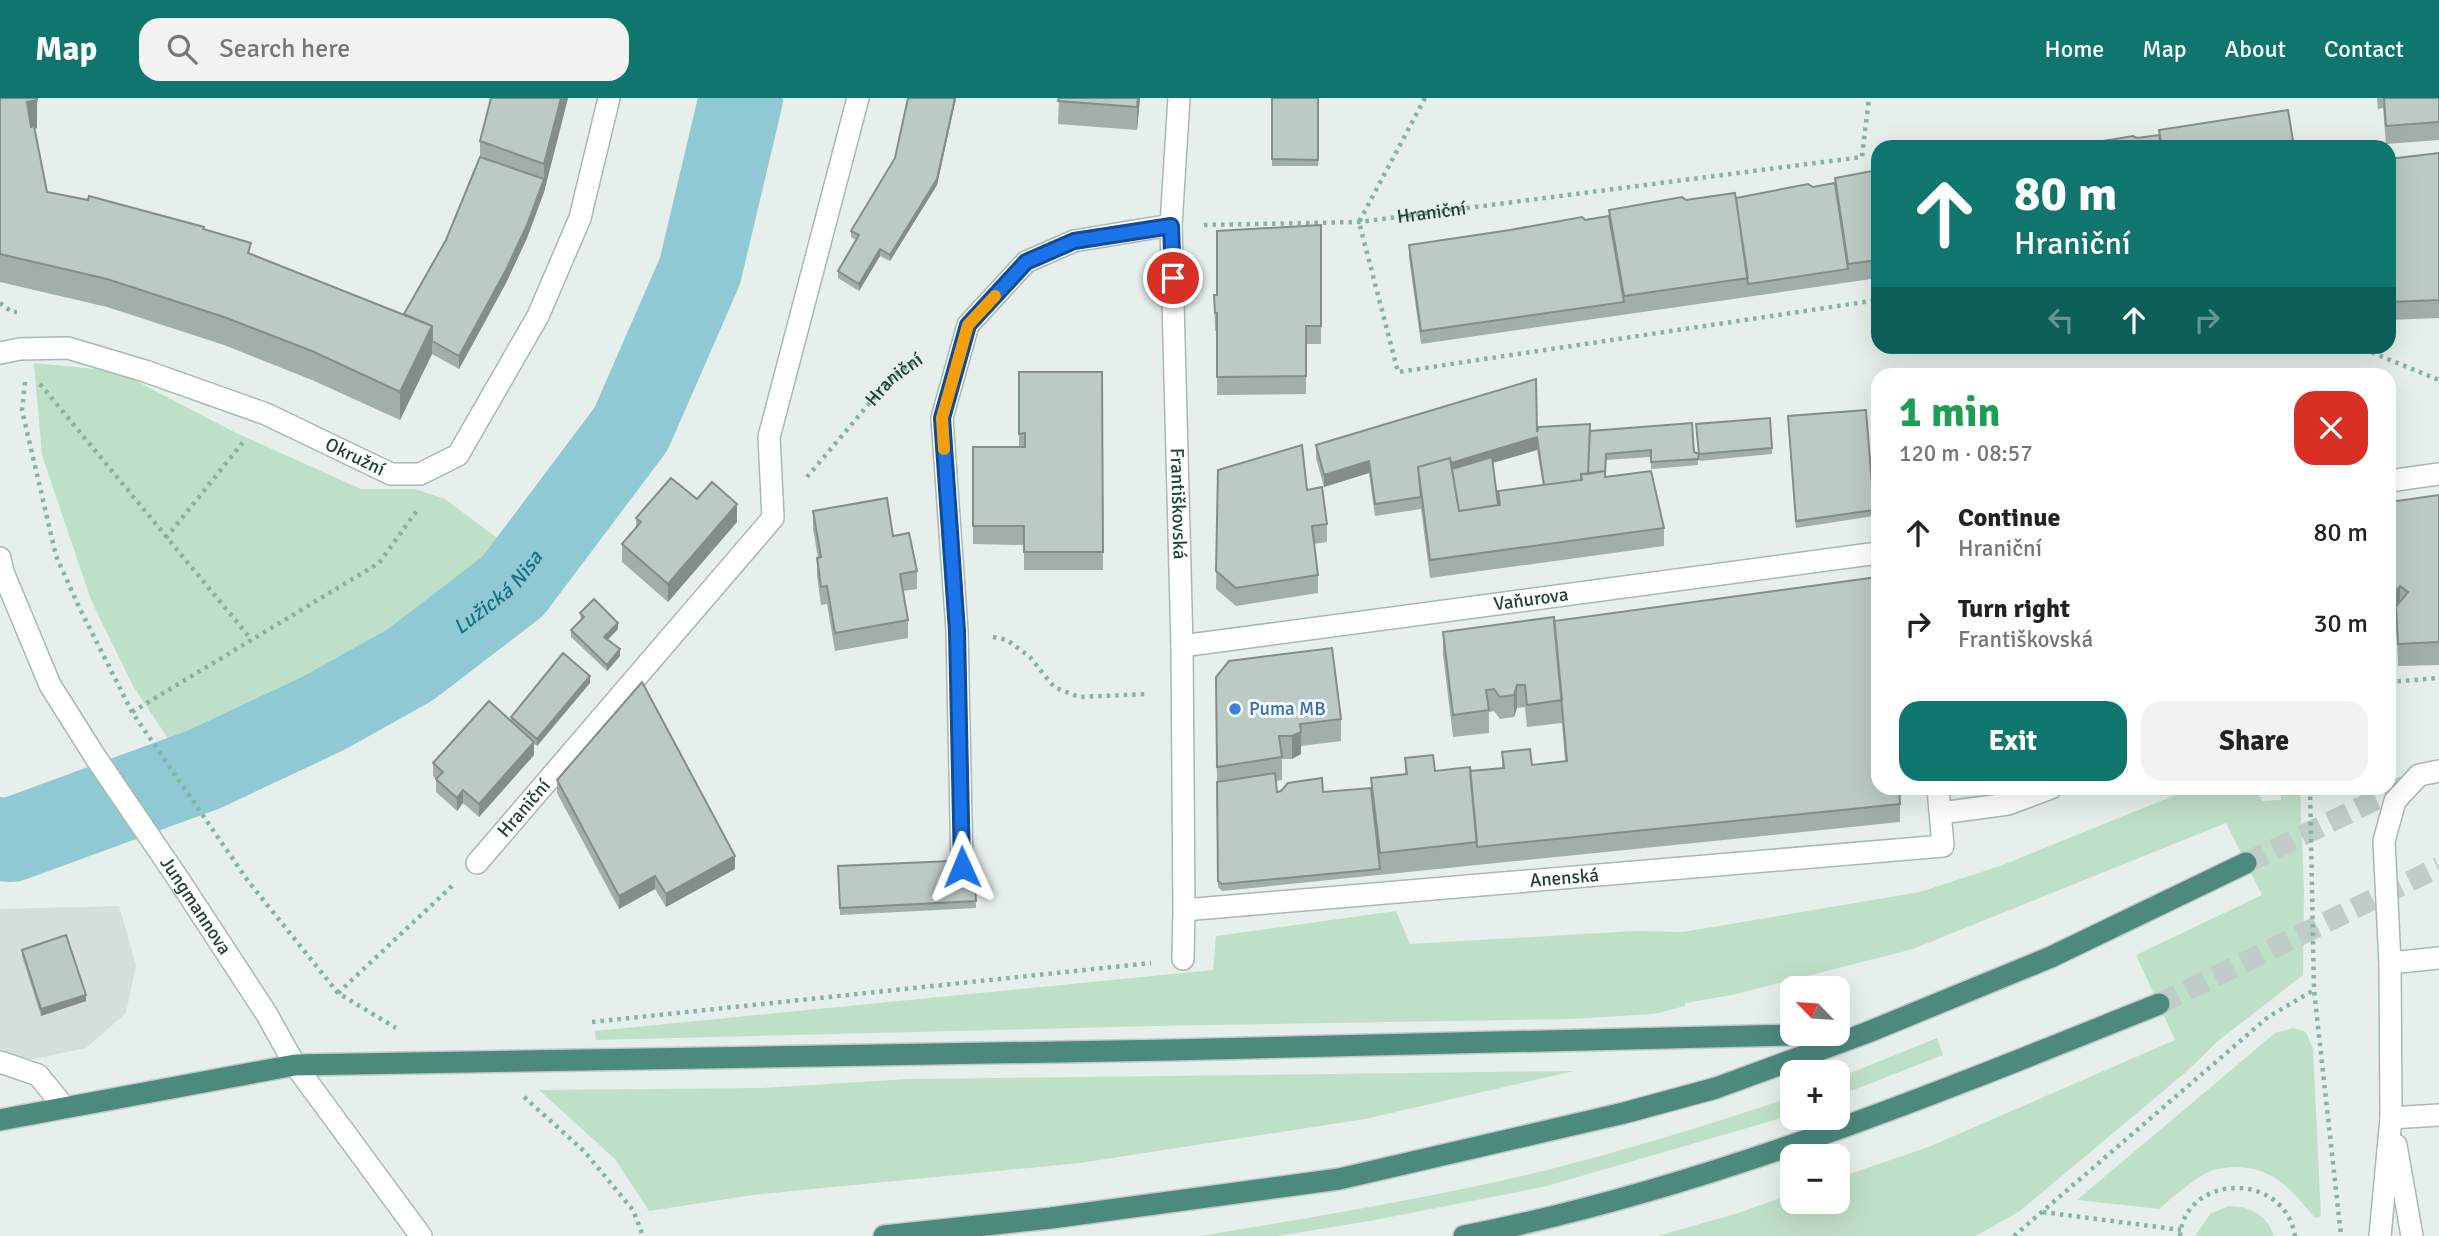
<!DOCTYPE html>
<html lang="en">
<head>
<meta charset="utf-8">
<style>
	body { margin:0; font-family:Signika,sans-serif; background:#f2f2f2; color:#222; height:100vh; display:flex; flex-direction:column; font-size:26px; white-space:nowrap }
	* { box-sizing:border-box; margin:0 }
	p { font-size:23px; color:#767676 }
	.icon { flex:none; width:38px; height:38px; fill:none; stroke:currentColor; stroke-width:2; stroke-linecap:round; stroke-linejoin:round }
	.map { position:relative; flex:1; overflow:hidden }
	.drawer { position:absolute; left:1871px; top:270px; width:525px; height:427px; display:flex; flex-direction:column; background:#fff; border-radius:21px; box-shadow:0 7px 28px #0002 }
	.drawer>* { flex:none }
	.hud { position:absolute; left:1871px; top:42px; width:525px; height:214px; border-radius:21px; box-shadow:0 7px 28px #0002; background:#0f766e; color:#fff; overflow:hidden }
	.needle { width:46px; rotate:295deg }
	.controls { position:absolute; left:1780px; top:878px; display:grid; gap:14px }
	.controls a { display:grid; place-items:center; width:70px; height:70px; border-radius:14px; background:#fff; box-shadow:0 7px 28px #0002; font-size:35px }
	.pin { position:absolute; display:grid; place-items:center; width:60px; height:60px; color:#fff; margin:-30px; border:4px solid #fff; border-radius:50%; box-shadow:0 2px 7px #0007 }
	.me { position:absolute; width:77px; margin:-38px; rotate:359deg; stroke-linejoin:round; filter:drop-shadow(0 0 5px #0008) }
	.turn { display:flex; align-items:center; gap:24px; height:147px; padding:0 28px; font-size:32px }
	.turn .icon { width:91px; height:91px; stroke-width:2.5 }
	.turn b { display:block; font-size:49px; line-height:60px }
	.lanes { display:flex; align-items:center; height:66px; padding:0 28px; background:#0003; justify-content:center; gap:35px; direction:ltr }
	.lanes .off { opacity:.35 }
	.round { display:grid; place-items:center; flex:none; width:74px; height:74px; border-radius:21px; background:#f2f2f2 }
	.head { display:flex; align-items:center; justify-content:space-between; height:119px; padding:0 28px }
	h1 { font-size:42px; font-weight:700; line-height:52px; color:#1e9e55 }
	.primary-button { display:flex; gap:14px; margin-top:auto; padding:14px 28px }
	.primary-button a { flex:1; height:80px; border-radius:21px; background:#0f766e; color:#fff; font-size:28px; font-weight:700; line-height:80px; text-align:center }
	.primary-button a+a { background:#f2f2f2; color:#222 }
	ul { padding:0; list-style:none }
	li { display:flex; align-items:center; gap:21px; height:91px; padding:0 28px }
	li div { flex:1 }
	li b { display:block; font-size:26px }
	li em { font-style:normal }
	header { display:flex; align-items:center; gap:42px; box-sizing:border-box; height:98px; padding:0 35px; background:#0f766e; color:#fff }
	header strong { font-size:33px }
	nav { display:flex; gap:38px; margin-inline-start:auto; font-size:24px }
	.search { width:490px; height:63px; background:#f2f2f2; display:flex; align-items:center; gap:18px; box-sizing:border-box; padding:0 24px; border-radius:21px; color:#767676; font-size:26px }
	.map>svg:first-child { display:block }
	.built { fill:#d4dfda }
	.green { fill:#bfe0c8 }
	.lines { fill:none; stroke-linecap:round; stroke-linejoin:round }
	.river { stroke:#8ec9d4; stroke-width:84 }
	.trunk-tunnel { stroke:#bfccc8; stroke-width:21; stroke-dasharray:21 10; stroke-linecap:butt }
	.service-casing { stroke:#a8b8b2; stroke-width:24 }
	.minor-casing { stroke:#a8b8b2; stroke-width:24 }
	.tertiary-casing { stroke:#a8b8b2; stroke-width:24 }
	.trunk-casing { stroke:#c2cac8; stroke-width:24 }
	.path { stroke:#86b3a5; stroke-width:4.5; stroke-dasharray:3.5 5; stroke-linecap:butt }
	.service { stroke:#fff; stroke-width:21 }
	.minor { stroke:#fff; stroke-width:21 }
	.tertiary { stroke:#fff; stroke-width:21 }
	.trunk { stroke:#4c8a7c; stroke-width:21 }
	.wall { fill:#a1aea9; fill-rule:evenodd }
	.shaded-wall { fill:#838d89 }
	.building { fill:#bbcac4; stroke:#838d89; stroke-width:2 }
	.route-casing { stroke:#114b97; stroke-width:18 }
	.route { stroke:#1a73e8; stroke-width:12 }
	.slow { stroke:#f59e0b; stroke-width:12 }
	.shop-dot { fill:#3f7fe0; stroke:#f7fbf9; stroke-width:2.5 }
	.labels { text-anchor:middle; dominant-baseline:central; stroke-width:6; stroke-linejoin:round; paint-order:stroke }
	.street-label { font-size:19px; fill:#24423a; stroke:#f7fbf9 }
	.shop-label { font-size:19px; fill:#366cbe; stroke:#f7fbf9; text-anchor:start }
	.water-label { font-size:21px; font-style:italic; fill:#1c6f80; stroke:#f7fbf9 }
</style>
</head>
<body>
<header>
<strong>Map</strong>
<div class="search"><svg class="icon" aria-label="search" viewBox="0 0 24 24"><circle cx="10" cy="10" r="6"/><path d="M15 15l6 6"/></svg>Search here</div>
<nav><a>Home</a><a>Map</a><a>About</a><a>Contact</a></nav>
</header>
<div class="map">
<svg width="2439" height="1138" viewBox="0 0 2439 1138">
	<rect width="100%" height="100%" fill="#e6efeb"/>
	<path class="built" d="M119,808L136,867L126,915L86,950L0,968V811Z"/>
	<path class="green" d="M34,265L117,273L234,334L361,391H415L445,401L512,451L408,546L295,619L183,663L133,588L91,502L42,357Z
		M2193,690H2255L2262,703L2281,702V690H2300L2304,793L2303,877L2218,943L2187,973L2020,1113L1976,1138H1657L1735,1116L1792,1096V1104H1838V1080L1931,1048L2175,942L2136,857L2262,797L2226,725L1913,851L1732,897L1685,905V908L1654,916L1570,921L1155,928L596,942L595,933L1213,872L1216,838L1396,813L1410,846L1634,833L1683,834L1920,794L2000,768Z
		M2293,930L2306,934L2313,951L2321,1118L2315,1120C2291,1091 2273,1068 2232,1069C2224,1070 2214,1071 2206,1075C2190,1084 2173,1099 2159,1111L2077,1102L2275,935Z
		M1937,940L1943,957L1838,998V980Z
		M1574,973L1365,1021L1080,1065L753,1097L649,1113L615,1061L539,992L762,990L909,981Z
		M1792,999V1015L1778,1021L1547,1088L1375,1122L1278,1138H1200C1315,1119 1430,1100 1543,1073C1627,1052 1710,1026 1792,999Z
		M2229,1108C2250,1108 2267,1117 2274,1138H2195L2210,1116Z"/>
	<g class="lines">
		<path class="river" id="s1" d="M0,741L11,742L205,671L324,615L410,567L513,488L631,331L700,173L741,0"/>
		<path class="trunk-tunnel" d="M2246,765L2412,684
			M2159,906L2439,769"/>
		<defs>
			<g id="service">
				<path d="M1941,715L2008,706L2051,690"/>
				<path id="s4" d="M477,765L773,420L769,339L858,0"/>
				<path d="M962,769L957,533L942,320L968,227L1026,164L1074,143L1171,127"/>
				<path d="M1183,861L1184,812"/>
				<path d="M2390,865L2439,860"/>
				<path d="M0,964L38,977L65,1010"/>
				<path d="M2391,1020L2439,1017"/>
				<path d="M2396,1047L2412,1138"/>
				<path d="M2380,1138L2391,1020L2390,865L2384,743L2395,703L2419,677L2439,673"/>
			</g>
			<g id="minor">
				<path id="s5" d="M1179,0L1171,127L1182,548L1184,812L1943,748L1938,690"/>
				<path id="s6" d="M0,255L20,251L68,250L145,273L266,316L391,376H420L458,357L538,218L580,120L609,0"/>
				<path d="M2389,383L2439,376"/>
				<path id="s7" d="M1182,548L1878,455"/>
			</g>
			<g id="tertiary">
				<path id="s8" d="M0,460L3,474L50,587L96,660L179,782L266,915L295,967L421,1138"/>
			</g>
			<path id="trunk" d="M0,1022L295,967L1170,952L1830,936
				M884,1138L1051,1120L1339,1081L1624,1015L1716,990L1866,935L2051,859L2246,765
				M1464,1138C1702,1092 1935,996 2159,906"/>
		</defs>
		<use href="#service" class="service-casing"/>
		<use href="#minor" class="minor-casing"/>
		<use href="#tertiary" class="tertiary-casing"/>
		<use href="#trunk" class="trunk-casing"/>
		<g class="path">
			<path d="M1425,0L1359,124L1398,274L1878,202"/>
			<path id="s2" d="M1204,127L1359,124L1862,59L1869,0"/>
			<path d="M0,205L12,214H17"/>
			<path d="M2356,248L2439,282"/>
			<path d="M25,284L22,312L56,458L79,509L132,614L248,783L338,895L396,930"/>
			<path d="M40,286L251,541"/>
			<path id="s3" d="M807,379L890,281L921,259"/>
			<path d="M166,440L244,343"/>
			<path d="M993,539L1007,542L1030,559L1054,589L1079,599L1147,596"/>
			<path d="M2389,584L2439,580"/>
			<path d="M132,614L379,465L418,411"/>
			<path d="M2310,690L2314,892L2341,1138"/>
			<path d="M338,895L452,788"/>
			<path d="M592,924L1151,865"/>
			<path d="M524,999L584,1053L633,1112L643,1138"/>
			<path d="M2043,1114L2181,1132"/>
			<path d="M2014,1138L2268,919L2314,892"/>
			<path d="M2180,1138C2185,1076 2284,1072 2295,1138"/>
		</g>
		<use href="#service" class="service"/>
		<use href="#minor" class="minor"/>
		<use href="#tertiary" class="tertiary"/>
		<use href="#trunk" class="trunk"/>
	</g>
	<path class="wall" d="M0,0L37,30L35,31L47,94L204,131L251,156L404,216L446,142L480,59V43L491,0H568L544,94L527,140L506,185L459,271L432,256L400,322L312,282L224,247L107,209L0,184Z
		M908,0H956L937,87L890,163L880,158L859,193L838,180V173L856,142L851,139V133L895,60Z
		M1059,0H1140L1137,32L1058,26Z
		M1272,0H1318V68H1272Z
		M2377,0H2439V42L2386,46L2383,10L2378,11Z
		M2439,55V220L2389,222V61Z
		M1878,72V180L1421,246L1409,160V147L1609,118V112L1686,102L1736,100L1813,89L1835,85V80Z
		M1321,127V246H1306V296L1217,297V233H1215L1214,197H1217Z
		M1019,274H1102L1103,472H1024V447L973,446V349H1019Z
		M1788,318L1874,412V418L1796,430Z
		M1770,320L1772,356L1699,363L1698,359V367L1651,371V359L1606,362L1605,379L1664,430V448L1430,480L1421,411L1375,418L1369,375L1324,389L1316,360V347L1537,334L1590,333L1694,354L1698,356L1696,326ZM1537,352L1543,388L1498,393V407L1492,365Z
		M1218,372L1307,392L1327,426V444L1314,446L1318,477V495L1236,508L1216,491Z
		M2439,397V567L2398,568L2396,515L2389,404Z
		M697,401L737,424L668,504L622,464V446L636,430V420Z
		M813,413L893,438L917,473V491L903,493L908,522V540L835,553L827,506L821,507L817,478V460H818L813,431Z
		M580,515L618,531L608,542L620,558L607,573L571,539V532L581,523Z
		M1554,523L1900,706V724L1222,793L1218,789L1216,579L1341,621V643L1301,648V656L1292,661H1282V682L1276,683L1277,694H1323L1371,692V680L1405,676V660L1435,673H1470L1502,670V654L1532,667L1565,663L1562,625L1527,629L1525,609L1517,610L1514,619L1500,621L1494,613L1489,614V635L1453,639L1443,556V534Z
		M590,585L537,648L534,646V657L479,719L463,705L457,713L436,694V681L433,678V665L511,623V619Z
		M557,682L735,771L666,809L655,791L619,811L557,695Z
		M974,762L976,810L840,817L838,775Z
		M22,852L86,903L41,918L22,858Z"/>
	<path class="shaded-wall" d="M561,0H568L544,94V66Z
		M955,0H956L937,87L890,163V157Z
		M1138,0H1140L1137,32V9Z
		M37,2V30L27,32V4Z
		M544,81V94L527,140L506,185L459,271V258Z
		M880,151V158L859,193V186Z
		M432,228V256L400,322V294Z
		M1537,339V352L1451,377L1419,374Z
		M1369,363V375L1324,389V377Z
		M737,406V424L668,504V486Z
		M2400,488V510L2389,524V501Z
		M618,525V531L604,545V539Z
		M620,551V558L607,573V567Z
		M590,578V585L537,648V641Z
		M1517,587V610L1514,619V597Z
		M1301,634V656L1292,661V638Z
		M534,644V657L479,719V706Z
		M463,692V705L457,713V700Z
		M735,758V771L666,809V796Z
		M655,778V791L619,811V798Z
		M86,897V903L41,918V911Z"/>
	<path class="building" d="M0,0H37V2L27,4L31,29L34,28L47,94L88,102L89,98L204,129L203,131L251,145L248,155L432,228L400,294L312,253L224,219L107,181L0,156Z
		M491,0H561L544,66L480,43Z
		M908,0H955L937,81L890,157L880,151L859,186L838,173L859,137L851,133L895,60Z
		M1059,0H1138L1137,9L1058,3Z
		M1272,0H1318V62L1272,61Z
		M2384,0H2439V24L2386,28Z
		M2288,12L2294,49H2162L2159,32Z
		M2159,37L2161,49H2067L2133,38L2137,40Z
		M2439,55V202L2389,204V61Z
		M480,59L544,81L527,127L506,172L459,258L432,243V228L404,216L446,142Z
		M1878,72V162L1848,166L1835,80Z
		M1835,85L1848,171L1748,186L1736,100L1808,86L1813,89Z
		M1735,95L1748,180L1624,198L1609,112L1682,99L1686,102Z
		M1609,118L1624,204L1421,233L1409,147L1510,132L1582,119L1585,122Z
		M1321,127V228H1306V278L1217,279V215H1215L1214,197H1217V133Z
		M1019,274H1102L1103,454H1024V428H973V349H1025V335L1019,336Z
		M1536,281L1537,334L1539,329L1590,326L1588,376H1581V382L1544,387L1537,339L1451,365L1450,360L1418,369L1421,399L1375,406L1369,363L1324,377L1316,347Z
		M1866,312L1874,412L1796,423L1788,318Z
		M1770,320L1772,350L1699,356L1696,326Z
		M1692,325L1694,354L1699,356L1698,361L1651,364V352L1606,356L1605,377V373L1588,376L1590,333Z
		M1302,347L1307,392L1322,389L1327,426L1312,428L1318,477L1236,490L1216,473L1218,372Z
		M1492,359L1498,407L1459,413L1452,371Z
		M1450,360L1459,413L1500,407L1498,393L1582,382L1581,376L1605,373V379L1651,373L1664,430L1430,462L1418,369Z
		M671,380L697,401L712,384L737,406L668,486L622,446L641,424L636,420Z
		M2439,397V544L2398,546L2396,509L2408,494L2400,488L2389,501V404Z
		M887,400L893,438L909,435L917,473L900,476L908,522L835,535L827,488L821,489L817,460L821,459L813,413Z
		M1878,479V690H1899L1900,706L1477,749L1470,673L1504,670L1502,654L1530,651L1532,667L1567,663L1554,523Z
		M594,501L618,525L604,539L620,551L607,567L571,532L584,519L580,515Z
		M1554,519L1562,602L1527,607L1525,587H1517L1514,597L1500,599L1494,591L1486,592L1489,612L1453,617L1443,534Z
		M1332,550L1341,621L1300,626L1301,634L1292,638H1279L1282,659L1217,669L1216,579L1229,563Z
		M563,555L590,578L537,641L511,619Z
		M642,584L735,758L666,796L655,778L619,798L557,682Z
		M489,603L534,644L479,706L463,692L457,700L436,681L443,674L433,665Z
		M1433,657L1435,673L1470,669L1477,744L1380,755L1371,680L1407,676L1405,660Z
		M1275,675L1277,694L1281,693L1288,685L1322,680L1323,694L1371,690L1380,771L1222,786L1218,783L1217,684Z
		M974,762L976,803L840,810L838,768Z
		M66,837L86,897L41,911L22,852Z"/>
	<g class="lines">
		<defs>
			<path id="route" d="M962,769L957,533L942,320L968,227L1026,164L1074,143L1171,128L1173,180"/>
		</defs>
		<use href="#route" class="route-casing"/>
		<use href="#route" class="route"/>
		<path class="slow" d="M944,351L942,320L968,227L995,198"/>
	</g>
	<circle class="shop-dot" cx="1235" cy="611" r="7"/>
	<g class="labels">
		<g class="street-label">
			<text stroke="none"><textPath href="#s2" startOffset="228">Hraniční</textPath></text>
			<text stroke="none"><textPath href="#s3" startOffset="131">Hraniční</textPath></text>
			<text stroke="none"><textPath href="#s6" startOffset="376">Okružní</textPath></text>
			<text stroke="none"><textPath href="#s5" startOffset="406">Františkovská</textPath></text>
			<text stroke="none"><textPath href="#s7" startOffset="352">Vaňurova</textPath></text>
			<text stroke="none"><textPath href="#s4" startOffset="72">Hraniční</textPath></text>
			<text stroke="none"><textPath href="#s5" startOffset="1194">Anenská</textPath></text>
			<text stroke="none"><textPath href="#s8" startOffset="401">Jungmannova</textPath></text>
		</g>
		<g class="shop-label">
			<text x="1249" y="611">Puma MB</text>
		</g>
		<g class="water-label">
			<text stroke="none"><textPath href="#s1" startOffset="562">Lužická Nisa</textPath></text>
		</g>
	</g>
</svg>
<div class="controls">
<a><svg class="needle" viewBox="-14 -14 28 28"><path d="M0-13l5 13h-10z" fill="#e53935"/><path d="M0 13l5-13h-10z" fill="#767676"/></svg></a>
<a>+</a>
<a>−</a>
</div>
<div class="pin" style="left:1173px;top:180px;background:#d93025"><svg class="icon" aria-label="arrive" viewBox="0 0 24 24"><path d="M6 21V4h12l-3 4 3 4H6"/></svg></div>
<svg class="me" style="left:962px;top:769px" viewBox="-20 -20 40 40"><path d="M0-17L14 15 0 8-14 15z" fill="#1a73e8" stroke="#fff" stroke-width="4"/></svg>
<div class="hud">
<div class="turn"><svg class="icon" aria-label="ahead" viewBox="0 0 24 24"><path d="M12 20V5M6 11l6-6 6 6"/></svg><div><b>80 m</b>Hraniční</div></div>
<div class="lanes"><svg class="icon off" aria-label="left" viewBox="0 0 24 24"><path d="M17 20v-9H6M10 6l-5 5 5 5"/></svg><svg class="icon" aria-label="ahead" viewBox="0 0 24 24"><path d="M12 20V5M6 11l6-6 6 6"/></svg><svg class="icon off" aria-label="right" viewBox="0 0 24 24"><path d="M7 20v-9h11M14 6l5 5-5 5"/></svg></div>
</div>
<section class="drawer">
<div class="head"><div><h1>1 min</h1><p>120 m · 08:57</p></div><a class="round" style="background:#d93025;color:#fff"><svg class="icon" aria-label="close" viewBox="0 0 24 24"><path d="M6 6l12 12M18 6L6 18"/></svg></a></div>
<ul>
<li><svg class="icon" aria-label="ahead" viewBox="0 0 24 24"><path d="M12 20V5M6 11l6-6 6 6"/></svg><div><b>Continue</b><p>Hraniční</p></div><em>80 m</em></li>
<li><svg class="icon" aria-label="right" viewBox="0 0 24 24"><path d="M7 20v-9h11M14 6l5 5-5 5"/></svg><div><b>Turn right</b><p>Františkovská</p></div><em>30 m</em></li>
</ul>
<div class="primary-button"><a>Exit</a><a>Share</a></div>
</section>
</div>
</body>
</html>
